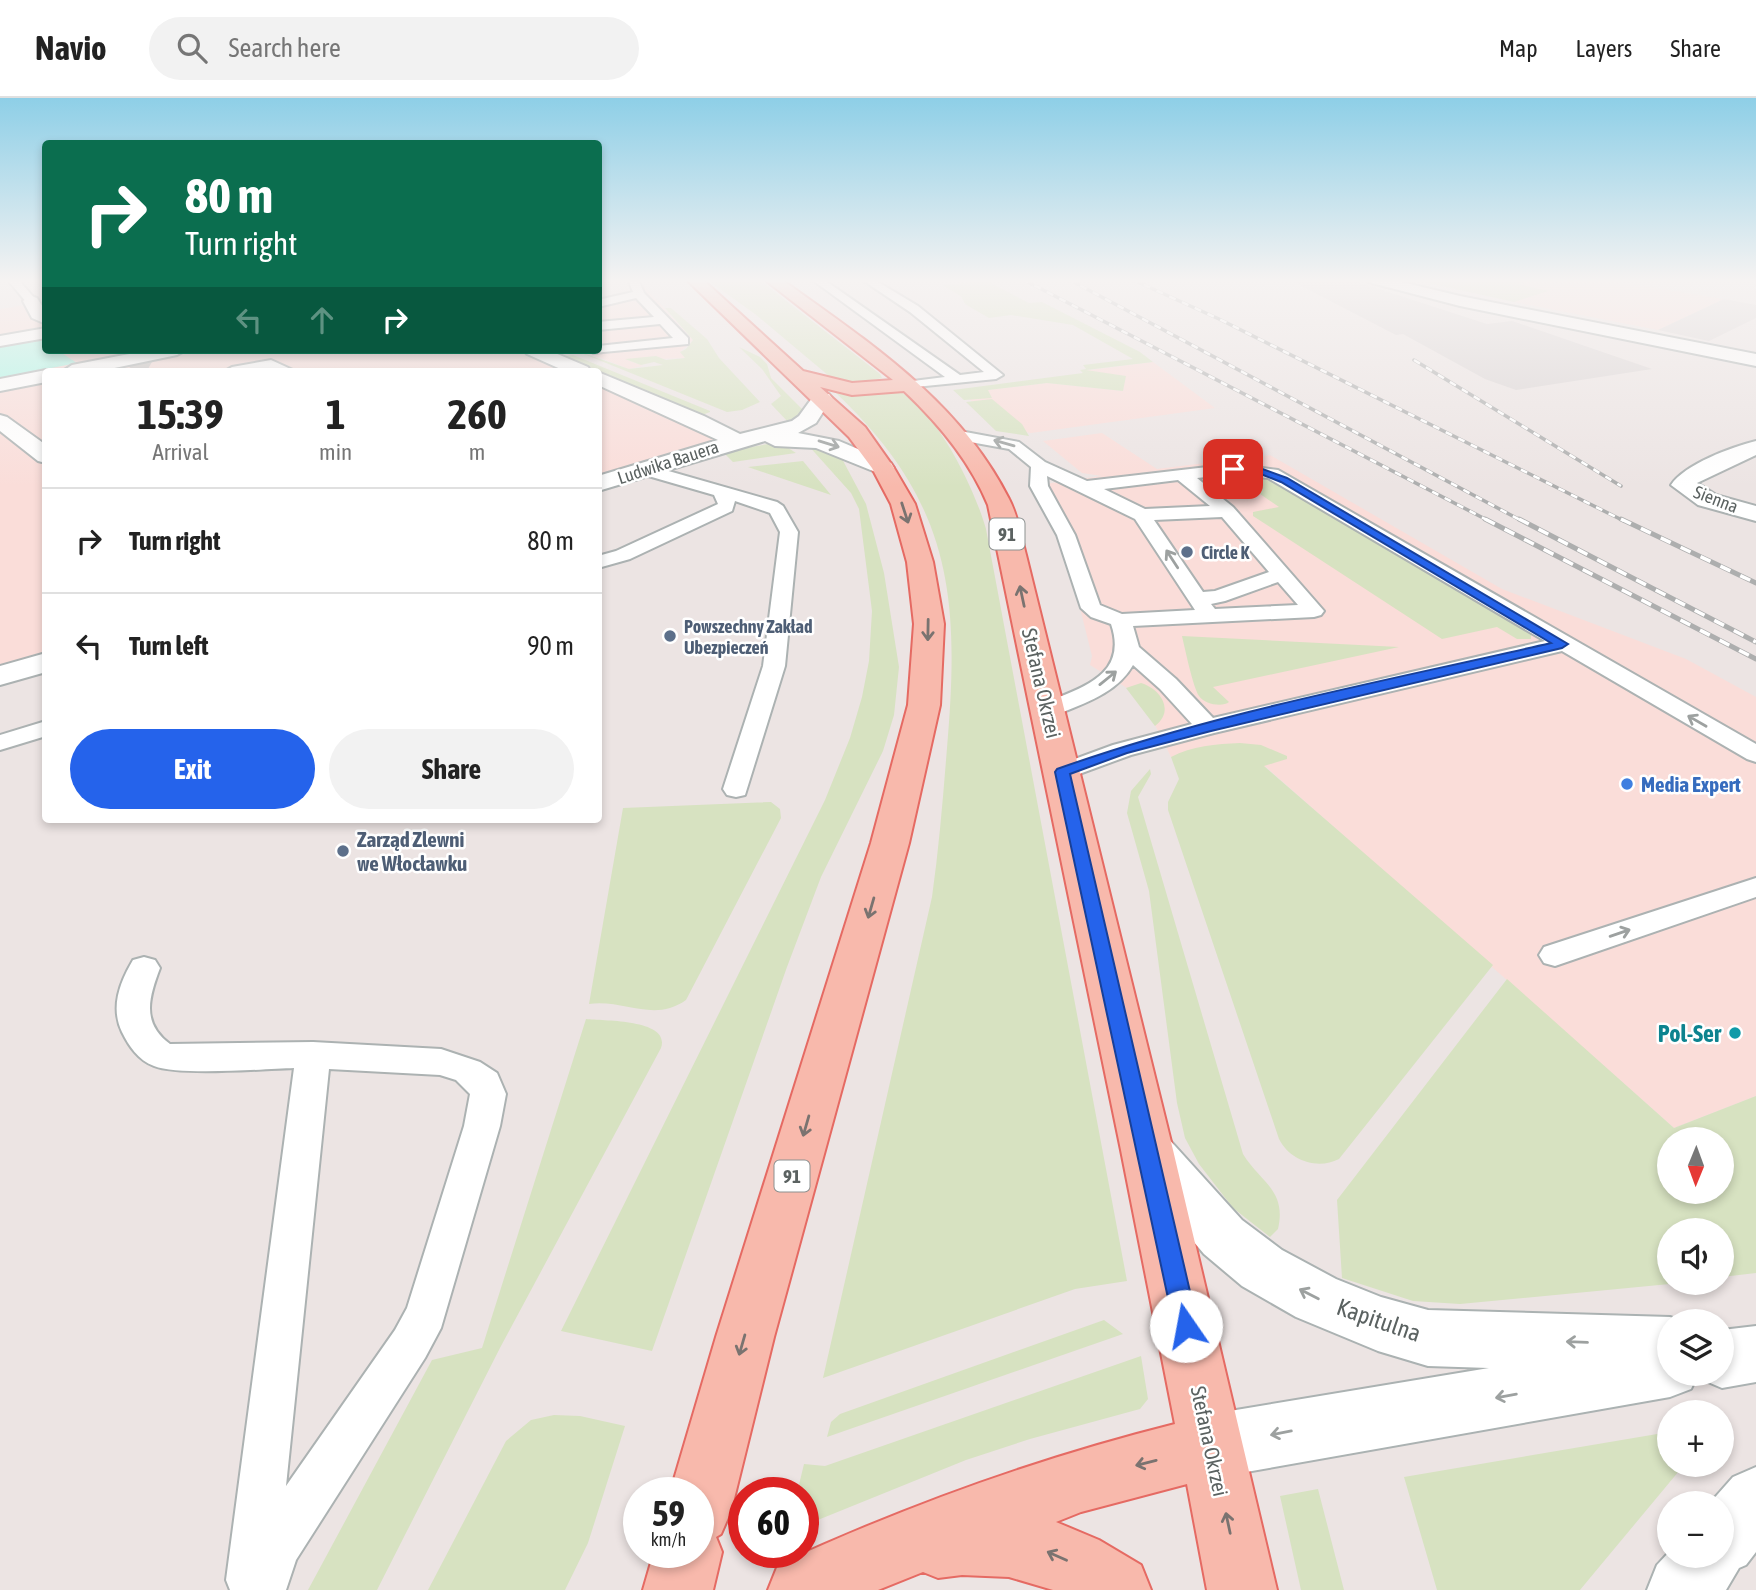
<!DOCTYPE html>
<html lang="en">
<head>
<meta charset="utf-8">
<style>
	body { margin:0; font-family:"Asap Condensed",sans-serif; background:#f2f2f2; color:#222; height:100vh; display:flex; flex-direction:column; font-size:26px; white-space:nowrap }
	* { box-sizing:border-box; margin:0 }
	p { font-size:23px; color:#767676 }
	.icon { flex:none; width:38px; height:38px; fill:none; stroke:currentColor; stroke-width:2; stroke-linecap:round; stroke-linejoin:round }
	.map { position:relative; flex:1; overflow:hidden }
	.details { position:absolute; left:42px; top:270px; width:560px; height:455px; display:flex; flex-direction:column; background:#fff; border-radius:7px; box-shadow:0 4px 10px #0003 }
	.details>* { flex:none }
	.guide { position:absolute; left:42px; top:42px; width:560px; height:214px; border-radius:7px; box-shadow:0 4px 10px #0003; background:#0b6e4f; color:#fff; overflow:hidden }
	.needle { width:46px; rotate:181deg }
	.tools { position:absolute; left:1657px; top:1029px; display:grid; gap:14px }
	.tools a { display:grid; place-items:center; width:77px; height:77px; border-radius:50%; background:#fff; box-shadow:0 4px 10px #0003; font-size:35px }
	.speed { position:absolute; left:623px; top:1379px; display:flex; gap:14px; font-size:35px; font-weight:700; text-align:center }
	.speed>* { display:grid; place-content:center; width:91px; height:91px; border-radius:50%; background:#fff; box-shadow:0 4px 10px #0003; line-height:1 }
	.speed small { font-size:18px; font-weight:400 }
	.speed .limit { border:10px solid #d22; background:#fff; color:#111 }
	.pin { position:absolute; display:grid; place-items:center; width:60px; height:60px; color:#fff; margin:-30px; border-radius:14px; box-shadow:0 4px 10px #0006 }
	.me { position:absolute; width:77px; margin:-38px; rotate:348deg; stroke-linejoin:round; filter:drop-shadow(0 0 5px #0008) }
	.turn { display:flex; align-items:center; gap:24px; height:147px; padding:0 28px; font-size:32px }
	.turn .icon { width:91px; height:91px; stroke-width:2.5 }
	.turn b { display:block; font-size:49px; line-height:60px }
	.lanes { display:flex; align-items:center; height:66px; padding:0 28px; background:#0003; justify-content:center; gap:35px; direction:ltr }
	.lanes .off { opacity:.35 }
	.eta { display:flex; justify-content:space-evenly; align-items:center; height:119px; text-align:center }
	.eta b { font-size:42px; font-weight:700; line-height:49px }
	.action { display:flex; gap:14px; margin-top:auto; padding:14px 28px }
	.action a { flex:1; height:80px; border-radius:42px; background:#2563eb; color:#fff; font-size:28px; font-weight:700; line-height:80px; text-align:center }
	.action a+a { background:#f2f2f2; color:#222 }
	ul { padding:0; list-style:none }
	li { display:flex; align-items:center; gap:21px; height:105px; padding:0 28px; border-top:2px solid #e0e0e0 }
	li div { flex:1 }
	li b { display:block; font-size:26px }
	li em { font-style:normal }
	header { display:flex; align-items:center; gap:42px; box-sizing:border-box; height:98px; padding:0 35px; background:#fff; border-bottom:2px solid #e0e0e0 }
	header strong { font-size:33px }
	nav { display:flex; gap:38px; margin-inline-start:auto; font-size:24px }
	.search { width:490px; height:63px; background:#f2f2f2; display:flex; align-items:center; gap:18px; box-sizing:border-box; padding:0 24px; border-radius:38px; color:#767676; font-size:26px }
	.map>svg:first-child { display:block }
	.commercial { fill:#faddd9 }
	.industrial { fill:#dbd5d5 }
	.green { fill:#d7e2c1; fill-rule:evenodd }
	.water { fill:#a8f7e5 }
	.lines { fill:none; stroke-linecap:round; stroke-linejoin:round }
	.street-tunnel { stroke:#c8c4c2; stroke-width:18; stroke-dasharray:18 9; stroke-linecap:butt }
	.lane-casing { stroke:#acb2b2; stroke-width:4 }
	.street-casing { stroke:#acb2b2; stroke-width:4 }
	.secondary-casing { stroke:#abb2b2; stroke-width:4 }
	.primary-casing { stroke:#e56a63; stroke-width:4 }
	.lane { fill:#fff; fill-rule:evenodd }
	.street { fill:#fff; fill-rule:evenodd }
	.secondary { fill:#fff; fill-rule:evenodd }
	.primary { fill:#f8b9ac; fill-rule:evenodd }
	.rail-far1-casing { stroke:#adaeae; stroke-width:3.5 }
	.rail-casing { stroke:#adaeae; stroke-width:5 }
	.rail-far1 { stroke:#fff; stroke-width:2.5; stroke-dasharray:7; stroke-linecap:butt }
	.rail { stroke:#fff; stroke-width:3.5; stroke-dasharray:11; stroke-linecap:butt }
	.oneway { stroke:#9da1a0 }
	.oneway2 { stroke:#7a7370 }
	.route { fill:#2563eb; stroke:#184099; stroke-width:2 }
	.service-dot { fill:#5c6f8a; stroke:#fff; stroke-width:2.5 }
	.shop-dot { fill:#3f7fe0; stroke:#fff; stroke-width:2.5 }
	.culture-dot { fill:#0f9aa8; stroke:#fff; stroke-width:2.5 }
	.labels { text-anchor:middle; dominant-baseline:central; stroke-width:5; stroke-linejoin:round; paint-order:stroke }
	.far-street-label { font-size:18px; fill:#5b6261; stroke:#fff }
	.far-service-label { font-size:18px; font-weight:bold; fill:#4e5e75; stroke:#fff; text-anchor:start }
	.shield { fill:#fff; stroke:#8c9190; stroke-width:2 }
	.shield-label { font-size:19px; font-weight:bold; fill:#5b6261 }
	.street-label { font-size:21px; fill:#5b6261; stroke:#fff }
	.shop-label { font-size:21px; font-weight:bold; fill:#366cbe; stroke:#fff; text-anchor:start }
	.service-label { font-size:21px; font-weight:bold; fill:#4e5e75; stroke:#fff; text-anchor:start }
	.near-culture-label { font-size:24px; font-weight:bold; fill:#0d838f; stroke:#fff; text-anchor:end }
	.near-street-label { font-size:24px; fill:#5b6261; stroke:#fff }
</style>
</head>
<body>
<header>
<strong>Navio</strong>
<div class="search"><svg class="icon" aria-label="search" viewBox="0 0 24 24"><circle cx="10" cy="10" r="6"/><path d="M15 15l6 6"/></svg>Search here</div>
<nav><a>Map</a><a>Layers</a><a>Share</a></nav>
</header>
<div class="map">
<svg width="1756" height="1492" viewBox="0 0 1756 1492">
	<rect width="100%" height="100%" fill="#ece4e3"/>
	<path class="commercial" d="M1533,181L1558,185L1570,181H1598L1724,201L1658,232L1514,204L1546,193L1516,187Z
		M644,188L693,242L680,254L686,260L627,262L643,268L629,271L580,252H598L599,198L624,199L630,197L629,189Z
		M45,204L46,252H533L582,273H46L45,564L0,578V211Z
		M1153,264L1215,310L1031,335L1004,330L962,295L1047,285L1123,293L1125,278L1082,273Z
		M598,280L737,343L599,386Z
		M1102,335L1157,371L1270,357L1502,491L1686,561L1756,599V998L1674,1030L1266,669L1171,659L1154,625L1127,590L1090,567L1092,558L1077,498L1061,444L1030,388L1102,378L1082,375L1043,343Z"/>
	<path class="industrial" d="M1288,181H1348L1487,226L1512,223L1652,271L1516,292L1485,281L1403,236L1396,237Z
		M1724,201L1756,207V220L1709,243L1658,232Z"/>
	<path class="green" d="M706,181H758L880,276L882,280L857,285L829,278L755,216Z
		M1410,181H1570C1550,188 1539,178 1518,186L1548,193L1514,204Z
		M987,183L1029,205L1042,204L1140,254L1153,264L1086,272L1126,278L1123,293L1047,285L988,292L992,300L964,302L953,292L1083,275L1080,272L1086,271L1083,267L1133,261L1073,227L1011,217L989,220L965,206L961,198L942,187Z
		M665,210H671L707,241L719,260L760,304L742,312L727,314L574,252L629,271L663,267L654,264L641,267L625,261L656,258L666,262L685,260L680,254L686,251L693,242Z
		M739,249L760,259L767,266L771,280L802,311L801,317L789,325L771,306L781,298L762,271Z
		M573,257L710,313V314L702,317L564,258Z
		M899,293C938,315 974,389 986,431L1127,1183L1075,1191L823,1280L932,799C939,750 943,700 947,650C960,498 952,405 836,295L869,296Z
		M992,301L1022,326L1029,338L996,333L966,304Z
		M779,344L796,355L733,364L723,354Z
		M807,346L840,357L866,406L884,475L899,569L894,617L883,653L821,779L787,869L652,1253L561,1233L825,702L850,640L862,599L869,563L872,513L859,411L851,395Z
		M803,363L831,397L748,369Z
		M1234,378L1260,379L1282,388L1507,519L1531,536V541H1517L1497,529L1442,541L1253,418V414L1279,409Z
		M1182,538L1399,549L1213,589L1229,604C1223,609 1205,607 1199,598C1193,589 1185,551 1182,538Z
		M1141,585C1161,591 1175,613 1155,628L1126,590Z
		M1240,645L1261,647L1287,658V661L1264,668L1493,867L1339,1061C1318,1072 1290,1063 1279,1041L1168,712V704L1179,681L1171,659C1192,648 1216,646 1240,645Z
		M1150,671L1151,676L1138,699L1243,1056C1260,1084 1287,1092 1278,1131L1270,1139L1233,1110L1199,1066L1185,1040L1177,1005L1149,793L1127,715L1131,693Z
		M771,704L780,711L781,720L686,902C654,925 624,901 589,906L623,710Z
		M1507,881L1674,1030L1756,998V1175L1722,1179V1132H1670V1185H1680L1460,1206L1413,1203L1342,1180L1337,1102ZM1670,1041H1722V1094H1670Z
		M586,921C604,923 671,921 661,950L501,1248L377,1492H308L432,1262L482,1250Z
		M1104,1222L1123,1236L827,1339L831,1324L840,1316Z
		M1141,1258L1148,1301L1140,1311L1030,1341L966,1362L803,1428V1395H797L804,1366L825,1368Z
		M554,1317L580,1318L625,1328L588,1445L565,1492H428L506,1343L531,1322Z
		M1669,1334L1670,1367H1684L1580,1492H1437L1404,1379Z
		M1318,1391L1344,1492H1301L1280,1398Z"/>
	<path class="water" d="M41,242L45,245L46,252H57L77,265L0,280V249Z"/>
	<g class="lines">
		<path class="street-tunnel" d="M133,261L154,273"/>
		<defs>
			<path id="lane" d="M7,181H18L35,201V205H27Z
				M628,181H638L644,195L688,240V246L593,255L591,252H598V248L673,240L660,226L598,232V224L654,219L636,200L598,209V202L633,194Z
				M811,181H823L960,277L984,274L910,214L861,181H873L918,208L1003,277L996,281L905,290V284L945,279Z
				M271,262L295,273L270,270L225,273L232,269Z
				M960,333L1019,344L1045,364L1087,383L1233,366L1278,372L1756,646V664L1747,661L1562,553L1214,635L1131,657L1071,679L1062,682L1053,679L1049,674L1053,669L1113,647L1192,626L1160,591L1133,567C1117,595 1085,605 1056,617L1048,619L1040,617L1036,612L1040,607C1079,590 1129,579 1111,526L1091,519L1081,510L1057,437L1030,388L1031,369L1009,351L954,341L952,338L954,335ZM1233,376L1268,380L1545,543L1213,620L1176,581L1139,549L1133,528L1314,519L1321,517L1324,513L1233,409L1197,380ZM1047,378L1135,421L1195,512L1122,516L1100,507L1075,437L1048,388ZM1178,382L1210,408L1145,411L1104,391ZM1222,419L1269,474L1215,493L1203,494L1154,422ZM1278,484L1298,507L1215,511L1211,506L1225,503Z
				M644,366L777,404L783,408L798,434L785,568L745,697L736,699L727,697L723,691L763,568L780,434L770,415L735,403L732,413L630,461L598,470V458L616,453L718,406L714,397L638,375L636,371Z
				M46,623V638L0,652V637Z
				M1756,780V799L1555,868L1544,865L1539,857L1544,849Z
				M144,859L155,862L160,870C149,899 141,925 170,946L313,944L441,951L480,964L497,975L506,996L500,1028L441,1230L425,1260L296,1462L286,1492H230L226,1482L294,970C263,971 179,978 154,968C138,962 129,948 122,934C110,909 120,884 133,862ZM329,971L440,977L456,982L470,996L464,1028L407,1210L395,1232L286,1388Z"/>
			<path id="street" d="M31,198L37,200L46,214V226L32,220L23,203Z
				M46,230V240L0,248V238Z
				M150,252H186L177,257L100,273H63L72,267Z
				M524,252H548L588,269L590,273H565L527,256Z
				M46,272L49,273H46V284L0,293V281Z
				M598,274L704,318L740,336L792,323L799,318L815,296H829L832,300L816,325L798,335L839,343L891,365L894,370L891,375L883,377L816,350L775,348L765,343L598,393V378L718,342L598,287Z
				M0,317L7,319L46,347V365L38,363L0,333Z
				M1756,343V357L1697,385L1716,397L1756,408V423L1698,407L1671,387C1685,366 1732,349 1756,343Z
				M46,555V574L0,587V568Z"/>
			<path id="secondary" d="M1365,181H1389L1460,198L1756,256V268L1460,208L1368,184Z
				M1148,1032L1166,1038L1242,1122L1282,1152L1336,1181L1381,1199L1428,1212L1670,1219L1681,1223H1670V1276H1698L1691,1291L1670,1299L1212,1380L1190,1370L1180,1348L1190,1326L1212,1316L1489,1270L1428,1268L1378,1253L1296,1219L1242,1188L1204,1156L1130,1068L1122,1053L1130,1038Z
				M1756,1228V1284L1722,1290L1701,1281L1698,1276H1722V1232Z
				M1756,1369V1454L1746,1467L1739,1470L1726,1492H1647L1657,1467L1670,1453V1458H1722V1405H1710L1733,1379Z"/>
			<path id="primary" d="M686,181H702L803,273L852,285L893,282L764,181H781C867,243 960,303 1009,401C1018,418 1021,438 1026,457L1173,1052L1277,1492H1207L1187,1386L1081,1414L1056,1424L1099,1442L1141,1467L1151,1492H1053L1009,1479L962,1477L938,1480L923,1474L878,1492H768L778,1467C906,1408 1039,1360 1175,1326L1121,1052L988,407C970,363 938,325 904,293L852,297L820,289L865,329L894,370L915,406L933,464L944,526L940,607L909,745L774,1239L731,1413L721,1436L716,1439L722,1454L713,1492H643L654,1454H698V1395H670L716,1239L871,745L908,607L914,526L907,464L891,406L872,370L849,339Z"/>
		</defs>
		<use href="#lane" class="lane-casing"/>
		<use href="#street" class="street-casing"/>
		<use href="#secondary" class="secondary-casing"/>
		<use href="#primary" class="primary-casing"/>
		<use href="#lane" class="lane"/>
		<use href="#street" class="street"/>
		<use href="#secondary" class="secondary"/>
		<use href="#primary" class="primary"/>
		<defs>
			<path id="rail-far1" d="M1022,181L1489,423
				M1068,181L1522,423
				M1131,181L1219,221L1624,423
				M1414,262L1621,388"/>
			<path id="rail" d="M1485,421L1756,561
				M1519,421L1756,544
				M1621,421L1756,485"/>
		</defs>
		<use href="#rail-far1" class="rail-far1-casing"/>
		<use href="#rail" class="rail-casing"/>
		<use href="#rail-far1" class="rail-far1"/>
		<use href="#rail" class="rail"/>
	</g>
	<defs><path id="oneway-shaft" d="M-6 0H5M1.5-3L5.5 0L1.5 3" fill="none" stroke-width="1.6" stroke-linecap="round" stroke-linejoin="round" transform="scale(1.75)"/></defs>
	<g class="oneway">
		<use href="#oneway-shaft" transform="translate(1004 345) rotate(-164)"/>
		<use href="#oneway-shaft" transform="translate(829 346) rotate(17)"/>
		<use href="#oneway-shaft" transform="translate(1172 461) rotate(-123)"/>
		<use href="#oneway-shaft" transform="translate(1108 580) rotate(-39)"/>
		<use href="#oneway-shaft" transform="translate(1697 623) rotate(-150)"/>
		<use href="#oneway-shaft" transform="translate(1620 835) rotate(-19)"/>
		<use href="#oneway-shaft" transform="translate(1309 1196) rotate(-153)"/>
		<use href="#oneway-shaft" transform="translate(1577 1244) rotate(-178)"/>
		<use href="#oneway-shaft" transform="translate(1506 1298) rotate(170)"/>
		<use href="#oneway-shaft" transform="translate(1281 1335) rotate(169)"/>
	</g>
	<g class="oneway2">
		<use href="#oneway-shaft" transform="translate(905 415) rotate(72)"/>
		<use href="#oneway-shaft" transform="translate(1022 498) rotate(-102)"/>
		<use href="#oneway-shaft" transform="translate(928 532) rotate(91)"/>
		<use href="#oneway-shaft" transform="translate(871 810) rotate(106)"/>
		<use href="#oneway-shaft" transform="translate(806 1028) rotate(106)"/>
		<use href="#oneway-shaft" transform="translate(742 1247) rotate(106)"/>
		<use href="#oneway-shaft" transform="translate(1146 1365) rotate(166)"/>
		<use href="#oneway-shaft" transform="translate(1228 1425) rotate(-102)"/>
		<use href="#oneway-shaft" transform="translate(1057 1458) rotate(-156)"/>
	</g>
	<linearGradient id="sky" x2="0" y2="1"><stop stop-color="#8ecfe7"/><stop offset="0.47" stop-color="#f6f3f2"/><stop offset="1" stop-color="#f6f3f2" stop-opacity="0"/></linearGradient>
	<rect width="1756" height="389" fill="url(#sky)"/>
	<path class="route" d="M1233,368L1260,370L1287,380L1568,546L1562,550L1211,633L1127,655L1070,676L1198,1228L1194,1236L1186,1239L1177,1236L1174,1228L1055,674L1057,671C1217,614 1386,583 1551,545L1281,384L1258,375L1230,373V369Z"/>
	<g class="service-dot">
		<circle cx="1187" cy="454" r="7"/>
		<circle cx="670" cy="538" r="7"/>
		<circle cx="343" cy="753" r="7"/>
	</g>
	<circle class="shop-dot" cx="1627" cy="686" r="7"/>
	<circle class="culture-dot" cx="1735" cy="935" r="7"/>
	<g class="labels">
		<g class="far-street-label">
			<text transform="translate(668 364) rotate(-18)">Ludwika Bauera</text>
			<text transform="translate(1716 401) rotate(21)">Sienna</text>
		</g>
		<g class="far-service-label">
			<text x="1201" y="454">Circle K</text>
			<text x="684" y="528">Powszechny Zakład<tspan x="684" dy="21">Ubezpieczeń</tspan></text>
		</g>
		<g class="shield">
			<rect x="989.5" y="420.5" width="35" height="31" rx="5"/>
			<rect x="774.5" y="1062.5" width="35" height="31" rx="5"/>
		</g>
		<g class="shield-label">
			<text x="1007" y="436">91</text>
			<text x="792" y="1078">91</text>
		</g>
		<g class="street-label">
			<text transform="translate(1042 585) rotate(77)">Stefana Okrzei</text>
			<text transform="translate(1210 1343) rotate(78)">Stefana Okrzei</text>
		</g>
		<g class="shop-label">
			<text x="1641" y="686">Media Expert</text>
		</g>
		<g class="service-label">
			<text x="357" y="741">Zarząd Zlewni<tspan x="357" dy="24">we Włocławku</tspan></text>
		</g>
		<g class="near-culture-label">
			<text x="1721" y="935">Pol-Ser</text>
		</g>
		<g class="near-street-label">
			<text transform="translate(1379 1222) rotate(19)">Kapitulna</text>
		</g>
	</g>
</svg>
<div class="tools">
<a><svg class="needle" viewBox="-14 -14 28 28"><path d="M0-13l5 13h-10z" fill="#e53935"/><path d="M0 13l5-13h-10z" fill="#767676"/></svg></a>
<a><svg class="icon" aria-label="sound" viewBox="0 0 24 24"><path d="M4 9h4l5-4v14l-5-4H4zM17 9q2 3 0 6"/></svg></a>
<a><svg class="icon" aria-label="layers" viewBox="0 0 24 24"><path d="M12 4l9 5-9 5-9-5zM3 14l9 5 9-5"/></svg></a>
<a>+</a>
<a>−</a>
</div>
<div class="speed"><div>59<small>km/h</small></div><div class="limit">60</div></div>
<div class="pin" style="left:1233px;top:371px;background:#d93025"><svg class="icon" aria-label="arrive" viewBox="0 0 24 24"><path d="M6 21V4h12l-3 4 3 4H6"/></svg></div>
<svg class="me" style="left:1186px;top:1228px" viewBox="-20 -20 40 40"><circle r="19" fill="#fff"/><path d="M0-13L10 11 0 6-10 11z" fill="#2563eb"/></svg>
<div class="guide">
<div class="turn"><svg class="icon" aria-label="right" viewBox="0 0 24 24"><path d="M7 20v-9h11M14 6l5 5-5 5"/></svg><div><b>80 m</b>Turn right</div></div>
<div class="lanes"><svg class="icon off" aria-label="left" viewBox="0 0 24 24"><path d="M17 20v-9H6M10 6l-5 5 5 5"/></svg><svg class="icon off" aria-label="ahead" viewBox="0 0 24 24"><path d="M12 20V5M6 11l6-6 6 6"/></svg><svg class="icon" aria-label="right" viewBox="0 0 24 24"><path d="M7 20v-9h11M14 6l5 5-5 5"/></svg></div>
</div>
<section class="details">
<div class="eta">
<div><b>15:39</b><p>Arrival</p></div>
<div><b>1</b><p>min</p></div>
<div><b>260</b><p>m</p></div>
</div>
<ul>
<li><svg class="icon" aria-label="right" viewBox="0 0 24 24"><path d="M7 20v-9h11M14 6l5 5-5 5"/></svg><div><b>Turn right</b></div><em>80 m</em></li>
<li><svg class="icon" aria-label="left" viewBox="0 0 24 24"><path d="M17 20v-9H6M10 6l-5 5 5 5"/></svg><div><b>Turn left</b></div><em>90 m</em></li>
</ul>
<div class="action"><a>Exit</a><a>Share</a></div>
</section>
</div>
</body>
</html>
